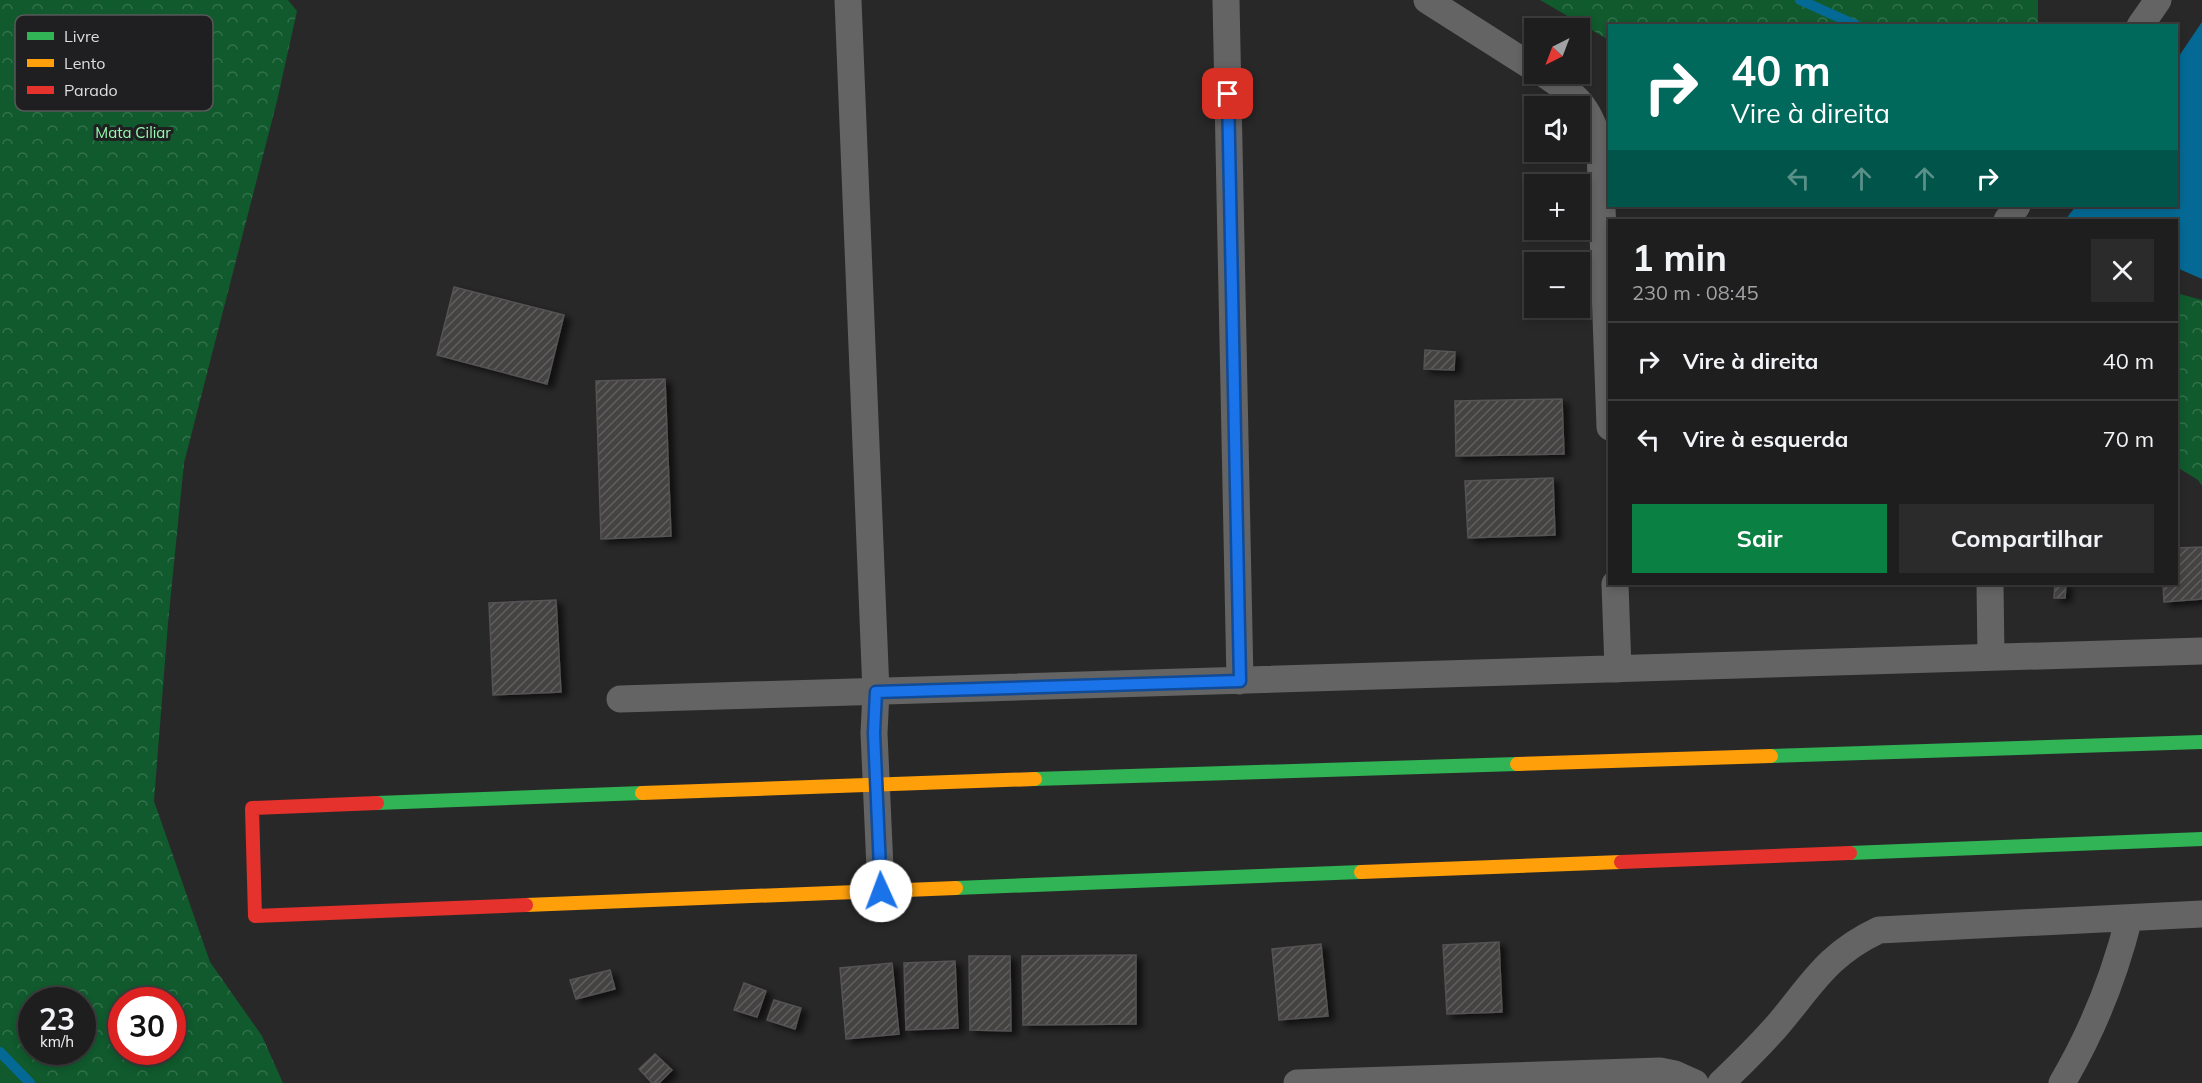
<!DOCTYPE html>
<html lang="pt">
<head>
<meta charset="utf-8">
<style>
	body { margin:0; font-family:Mulish,sans-serif; background:#2c2b2c; color:#f1f3f6; height:100vh; display:flex; flex-direction:column; font-size:22px; white-space:nowrap }
	* { box-sizing:border-box; margin:0 }
	p { font-size:20px; color:#a1a2a4 }
	.icon { flex:none; width:33px; height:33px; fill:none; stroke:currentColor; stroke-width:2; stroke-linecap:round; stroke-linejoin:round }
	.map { position:relative; flex:1; overflow:hidden }
	.sheet { position:absolute; left:1608px; top:219px; width:570px; height:366px; display:flex; flex-direction:column; background:#1f1e1f; border-radius:0px; box-shadow:0 3px 9px #0003,0 0 0 2px #3c3c3d }
	.sheet>* { flex:none }
	.guide { position:absolute; left:1608px; top:24px; width:570px; height:183px; border-radius:0px; box-shadow:0 3px 9px #0003,0 0 0 2px #3c3c3d; background:#00695c; color:#fff; overflow:hidden }
	.needle { width:39px; rotate:222deg }
	.tools { position:absolute; left:1524px; top:18px; display:grid; gap:12px }
	.tools a { display:grid; place-items:center; width:66px; height:66px; border-radius:0px; background:#1f1e1f; box-shadow:0 3px 9px #0003,0 0 0 2px #3c3c3d; font-size:30px }
	.speed { position:absolute; left:18px; top:987px; display:flex; gap:12px; font-size:30px; font-weight:700; text-align:center }
	.speed>* { display:grid; place-content:center; width:78px; height:78px; border-radius:50%; background:#1f1e1f; box-shadow:0 3px 9px #0003,0 0 0 2px #3c3c3d; line-height:1 }
	.speed small { font-size:15px; font-weight:400 }
	.speed .limit { border:9px solid #d22; background:#fff; color:#111 }
	.pin { position:absolute; display:grid; place-items:center; width:51px; height:51px; color:#fff; margin:-26px; border-radius:12px; box-shadow:0 3px 9px #0006 }
	.me { position:absolute; width:66px; margin:-33px; rotate:358deg; stroke-linejoin:round; filter:drop-shadow(0 0 4px #0008) }
	.turn { display:flex; align-items:center; gap:21px; height:126px; padding:0 24px; font-size:27px }
	.turn .icon { width:78px; height:78px; stroke-width:2.5 }
	.turn b { display:block; font-size:42px; line-height:51px }
	.lanes { display:flex; align-items:center; height:57px; padding:0 24px; background:#0003; justify-content:center; gap:30px; direction:ltr }
	.lanes .off { opacity:.35 }
	.round { display:grid; place-items:center; flex:none; width:63px; height:63px; border-radius:0px; background:#2c2b2c }
	.head { display:flex; align-items:center; justify-content:space-between; height:102px; padding:0 24px }
	h1 { font-size:36px; font-weight:700; line-height:45px }
	.action { display:flex; gap:12px; margin-top:auto; padding:12px 24px }
	.action a { flex:1; height:69px; border-radius:0px; background:#0b8043; color:#fff; font-size:24px; font-weight:700; line-height:69px; text-align:center }
	.action a+a { background:#2c2b2c; color:#f1f3f6 }
	ul { padding:0; list-style:none }
	li { display:flex; align-items:center; gap:18px; height:78px; padding:0 24px; border-top:2px solid #3c3c3d }
	li div { flex:1 }
	li b { display:block; font-size:22px }
	li em { font-style:normal }
	.map>svg:first-child { display:block }
	.forest { fill:url(#forest-crowns); fill-rule:evenodd }
	.water { fill:#046a95 }
	.lines { fill:none; stroke-linecap:round; stroke-linejoin:round }
	.stream { stroke:#046a95; stroke-width:10 }
	.building { fill:url(#building-hatch); stroke:#545253; stroke-width:1.5; filter:url(#shadow) }
	.street { stroke:#646464; stroke-width:27 }
	.fast { stroke:#30b455; stroke-width:14 }
	.slow { stroke:#ff9f0a; stroke-width:14 }
	.jam { stroke:#e5322d; stroke-width:14 }
	.route-casing { stroke:#114b97; stroke-width:15 }
	.route { stroke:#1a73e8; stroke-width:10 }
	.labels { text-anchor:middle; dominant-baseline:central; stroke-width:6; stroke-linejoin:round; paint-order:stroke }
	.park-label { font-size:15px; fill:#94faad; stroke:#1f1e21 }
	.key { fill:#1f1e21; stroke:#58575a; stroke-width:1.5 }
	.key-label { font-size:16px; fill:#dedddf }
</style>
</head>
<body>
<div class="map">
<svg width="2202" height="1083" viewBox="0 0 2202 1083">
	<defs>
		<pattern id="forest-crowns" width="20" height="18" patternUnits="userSpaceOnUse" patternTransform="scale(1.5)"><rect width="20" height="18" fill="#105a2d"/><path d="M2 6a3 3 0 1 1 6 0M12 15a3 3 0 1 1 6 0" fill="none" stroke="#32714b"/></pattern>
		<pattern id="building-hatch" width="6" height="6" patternUnits="userSpaceOnUse" patternTransform="scale(1.5)"><rect width="6" height="6" fill="#444343"/><path d="M-1 1l2-2M0 6l6-6M5 7l2-2" fill="none" stroke="#5f5e5e"/></pattern>
		<filter id="shadow"><feDropShadow dx="6" dy="4" stdDeviation="3" flood-color="#0009"/></filter>
	</defs>
	<rect width="100%" height="100%" fill="#292829"/>
	<path class="forest" d="M0,0H288L297,11L277,101L184,463L168,623L154,801L210,962L262,1036L283,1083H0ZM32,1000H82V1052H32ZM122,1000H172V1052H122Z
		M1540,0H2038V25L1610,26L1609,40Z
		M2176,293L2202,300V486L2198,480L2177,467Z"/>
	<path class="water" d="M2202,22V279L2177,268L2176,220H2065L2076,206H2176L2177,59Z"/>
	<g class="lines">
		<path class="stream" d="M1800,0L1858,26
			M0,1052L30,1083"/>
	</g>
	<path class="building" d="M454,287L564,315L547,384L437,355Z
		M1425,350L1455,352L1454,370L1424,369Z
		M665,379L671,536L601,539L596,381Z
		M1562,399L1564,454L1456,456L1455,401Z
		M1553,478L1555,535L1468,538L1465,481Z
		M2202,547V599L2164,602L2163,584H2176V548Z
		M2055,584H2066L2065,598H2054Z
		M556,600L561,692L493,695L489,603Z
		M1499,942L1502,1012L1447,1014L1443,945Z
		M1321,944L1328,1016L1279,1020L1272,949Z
		M1136,955V1024L1023,1025L1022,956Z
		M969,956H1010L1011,1031L970,1030Z
		M955,961L958,1028L906,1030L904,963Z
		M892,963L899,1034L846,1039L840,968Z
		M610,970L615,989L576,999L570,980Z
		M744,983L766,991L757,1017L734,1010Z
		M774,1000L801,1008L795,1029L767,1020Z
		M655,1054L672,1070L659,1083H652L639,1069Z"/>
	<g class="lines">
		<path class="street" d="M848,0L876,692L874,733L881,891
			M1226,0L1240,681
			M1427,0L1534,68
			M2140,26L2158,0
			M1544,74C1577,95 1593,110 1600,151L1610,427
			M2007,220L2017,206
			M1615,584L1618,669
			M1990,584L1991,657
			M620,699L2202,651
			M1297,1083L1660,1071L1675,1074L1695,1083
			M1721,1083C1740,1065 1759,1046 1776,1027C1812,985 1826,955 1879,930L2202,914
			M2062,1083C2092,1032 2115,974 2129,918"/>
		<path class="fast" d="M1771,756L2202,742
			M1035,779L1517,764
			M377,803L642,793
			M1850,853L2202,839
			M956,888L1361,872"/>
		<path class="slow" d="M1517,764L1771,756
			M642,793L1035,779
			M1361,872L1621,862
			M526,905L956,888"/>
		<path class="jam" d="M377,803L252,808L255,916L526,905
			M1621,862L1850,853"/>
	</g>
	<g class="lines">
		<defs>
			<path id="route" d="M881,891L874,733L876,692L1240,681L1228,94"/>
		</defs>
		<use href="#route" class="route-casing"/>
		<use href="#route" class="route"/>
	</g>
	<g class="labels">
		<g class="park-label">
			<text x="133" y="132">Mata Ciliar</text>
		</g>
	</g>
	<rect x="15" y="15" width="198" height="96" rx="9" class="key"/>
	<rect x="27" y="32" width="27" height="8" fill="#30b455"/>
	<rect x="27" y="59" width="27" height="8" fill="#ff9f0a"/>
	<rect x="27" y="86" width="27" height="8" fill="#e5322d"/>
	<g class="key-label">
		<text x="64" y="42">Livre</text>
		<text x="64" y="69">Lento</text>
		<text x="64" y="96">Parado</text>
	</g>
</svg>
<div class="tools">
<a><svg class="needle" viewBox="-14 -14 28 28"><path d="M0-13l5 13h-10z" fill="#e53935"/><path d="M0 13l5-13h-10z" fill="#a1a2a4"/></svg></a>
<a><svg class="icon" aria-label="sound" viewBox="0 0 24 24"><path d="M4 9h4l5-4v14l-5-4H4zM17 9q2 3 0 6"/></svg></a>
<a>+</a>
<a>−</a>
</div>
<div class="speed"><div>23<small>km/h</small></div><div class="limit">30</div></div>
<div class="pin" style="left:1228px;top:94px;background:#d93025"><svg class="icon" aria-label="arrive" viewBox="0 0 24 24"><path d="M6 21V4h12l-3 4 3 4H6"/></svg></div>
<svg class="me" style="left:881px;top:891px" viewBox="-20 -20 40 40"><circle r="19" fill="#fff"/><path d="M0-13L10 11 0 6-10 11z" fill="#1a73e8"/></svg>
<div class="guide">
<div class="turn"><svg class="icon" aria-label="right" viewBox="0 0 24 24"><path d="M7 20v-9h11M14 6l5 5-5 5"/></svg><div><b>40 m</b>Vire à direita</div></div>
<div class="lanes"><svg class="icon off" aria-label="left" viewBox="0 0 24 24"><path d="M17 20v-9H6M10 6l-5 5 5 5"/></svg><svg class="icon off" aria-label="ahead" viewBox="0 0 24 24"><path d="M12 20V5M6 11l6-6 6 6"/></svg><svg class="icon off" aria-label="ahead" viewBox="0 0 24 24"><path d="M12 20V5M6 11l6-6 6 6"/></svg><svg class="icon" aria-label="right" viewBox="0 0 24 24"><path d="M7 20v-9h11M14 6l5 5-5 5"/></svg></div>
</div>
<section class="sheet">
<div class="head"><div><h1>1 min</h1><p>230 m · 08:45</p></div><a class="round"><svg class="icon" aria-label="close" viewBox="0 0 24 24"><path d="M6 6l12 12M18 6L6 18"/></svg></a></div>
<ul>
<li><svg class="icon" aria-label="right" viewBox="0 0 24 24"><path d="M7 20v-9h11M14 6l5 5-5 5"/></svg><div><b>Vire à direita</b></div><em>40 m</em></li>
<li><svg class="icon" aria-label="left" viewBox="0 0 24 24"><path d="M17 20v-9H6M10 6l-5 5 5 5"/></svg><div><b>Vire à esquerda</b></div><em>70 m</em></li>
</ul>
<div class="action"><a>Sair</a><a>Compartilhar</a></div>
</section>
</div>
</body>
</html>
